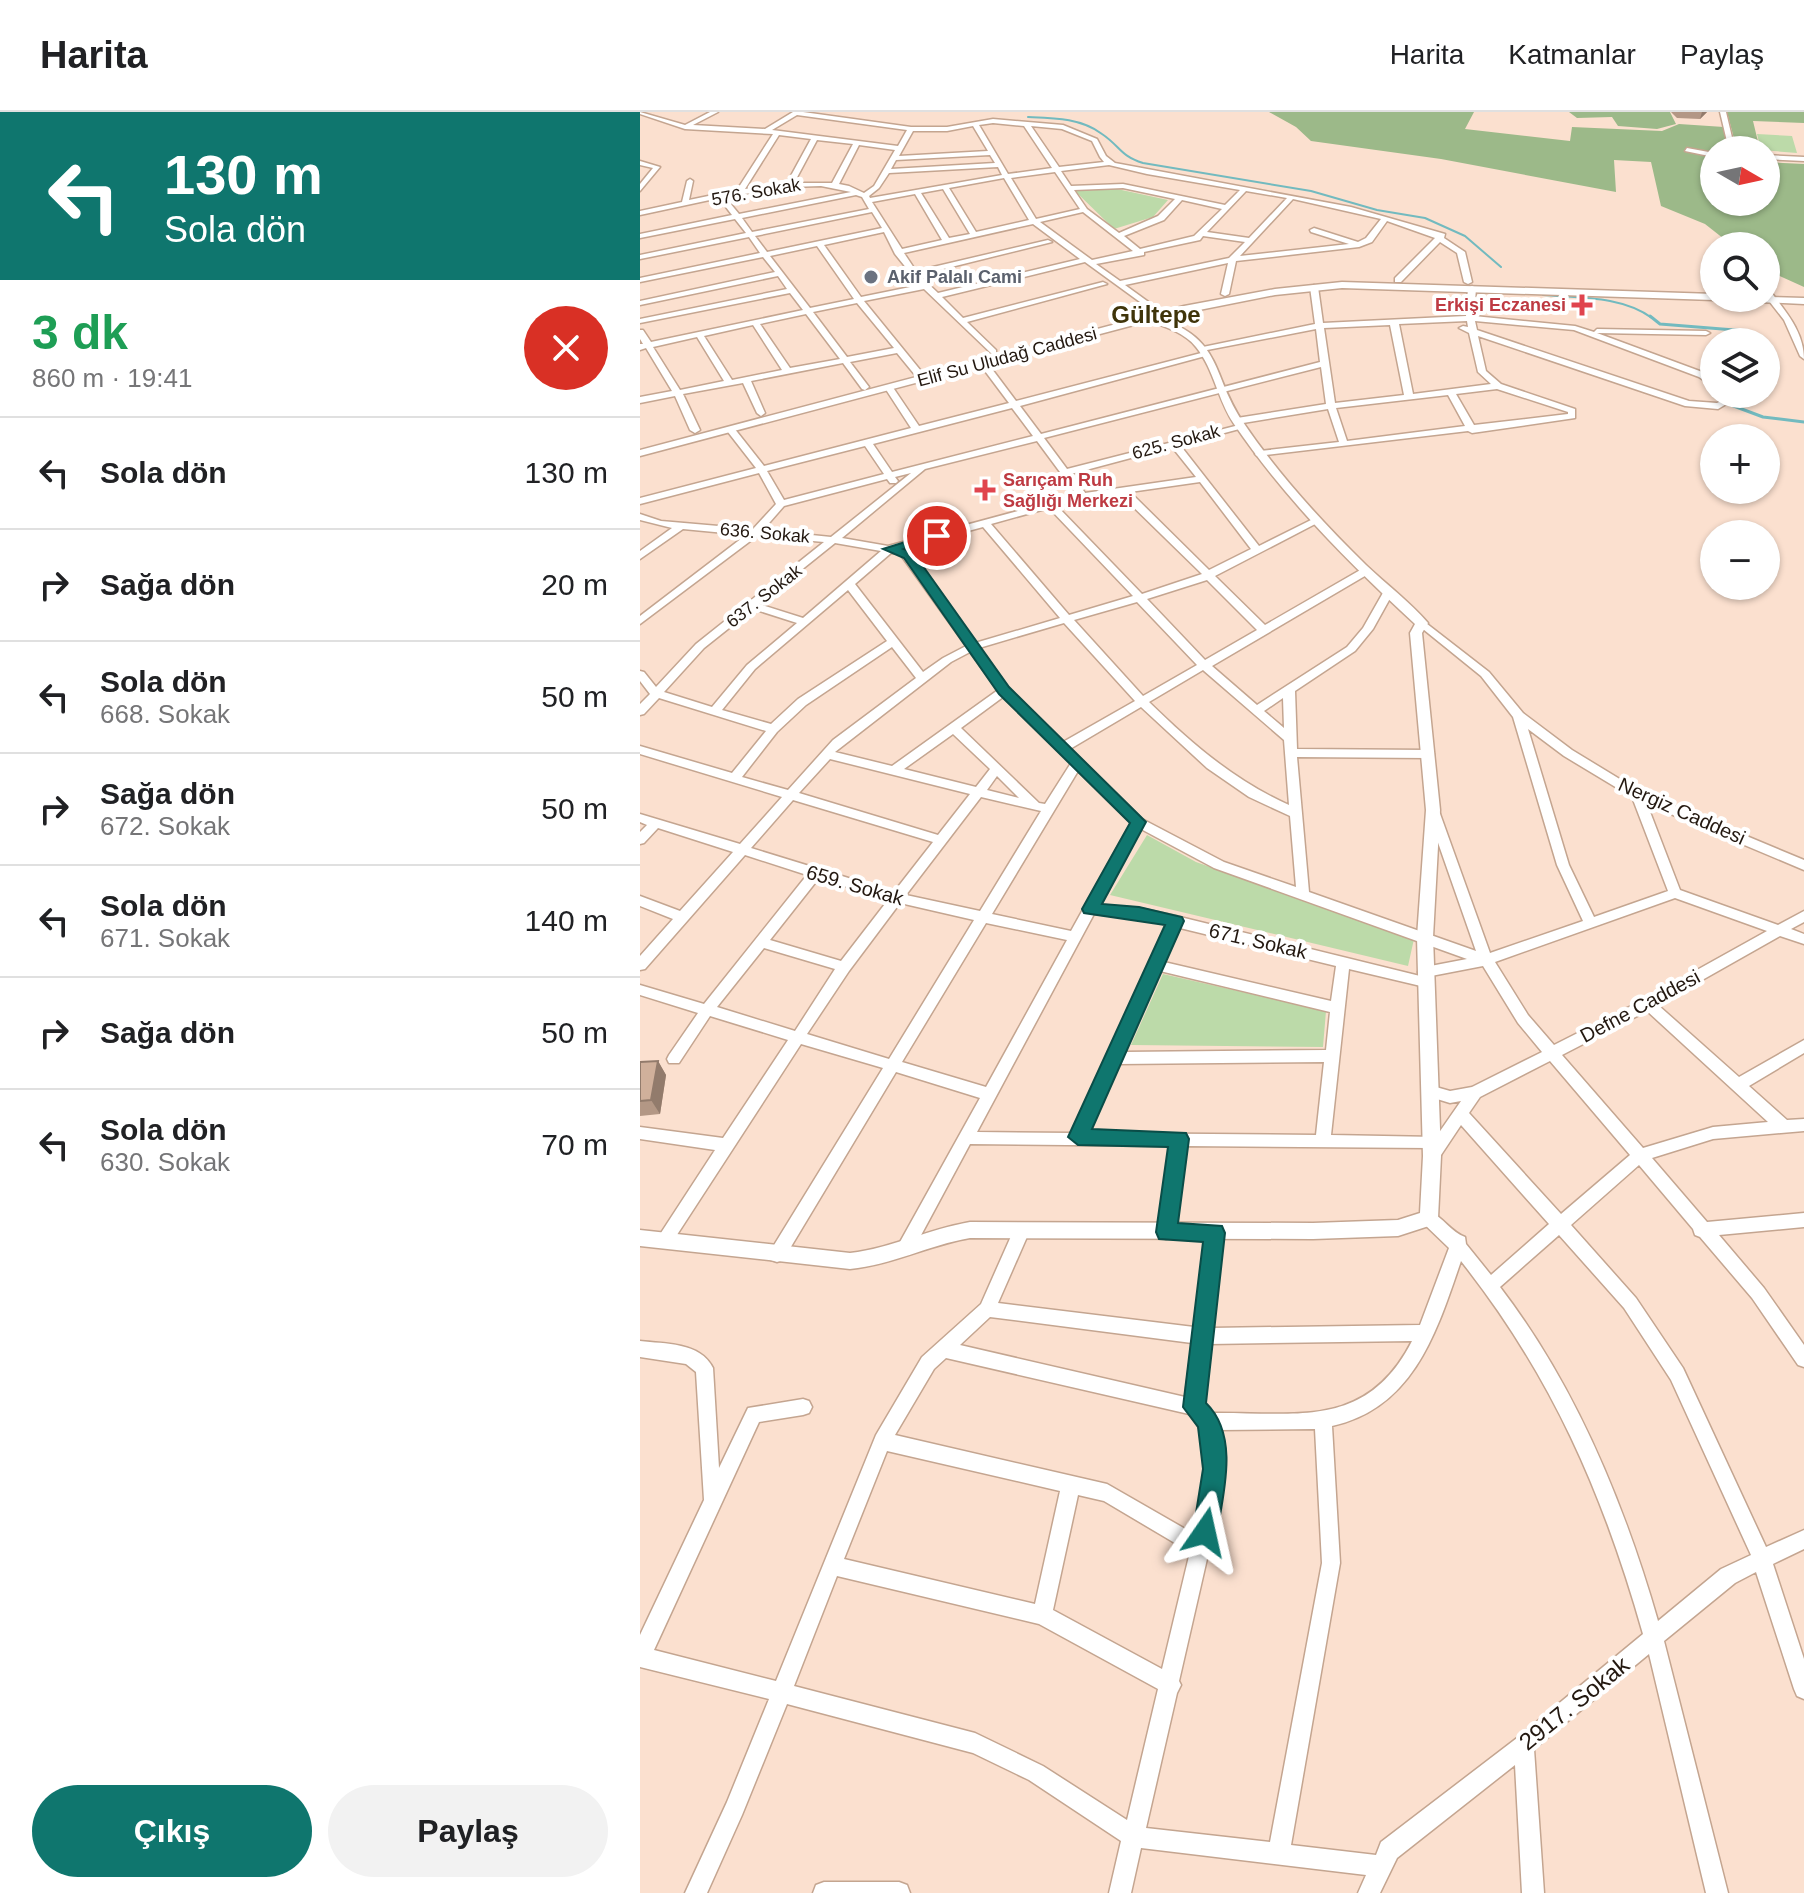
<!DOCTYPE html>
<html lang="tr">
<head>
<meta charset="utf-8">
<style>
	body { margin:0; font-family:Helvetica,sans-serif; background:#f2f2f2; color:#202124; height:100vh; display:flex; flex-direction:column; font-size:30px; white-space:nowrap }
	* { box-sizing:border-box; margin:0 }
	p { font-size:26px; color:#757577 }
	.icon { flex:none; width:44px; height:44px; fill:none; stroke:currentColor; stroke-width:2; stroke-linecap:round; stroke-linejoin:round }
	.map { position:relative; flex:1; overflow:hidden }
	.drawer { display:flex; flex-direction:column; background:#fff; width:640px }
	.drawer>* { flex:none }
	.hud { background:#0f766e; color:#fff; overflow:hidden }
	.needle { width:52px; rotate:99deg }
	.fabs { position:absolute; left:1060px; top:24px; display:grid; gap:16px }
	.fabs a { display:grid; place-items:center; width:80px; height:80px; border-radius:50%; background:#fff; box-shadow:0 2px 6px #0004; font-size:40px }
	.pin { position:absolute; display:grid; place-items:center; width:68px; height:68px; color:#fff; margin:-34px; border:4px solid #fff; border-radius:50%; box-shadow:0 2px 8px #0007 }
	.me { position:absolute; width:88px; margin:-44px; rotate:11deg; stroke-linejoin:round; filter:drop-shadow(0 0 6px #0008) }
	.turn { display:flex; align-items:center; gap:28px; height:168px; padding:0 32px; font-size:36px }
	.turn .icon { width:104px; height:104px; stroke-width:2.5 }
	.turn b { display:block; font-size:56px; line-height:68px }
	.round { display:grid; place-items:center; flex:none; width:84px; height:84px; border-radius:42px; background:#f2f2f2 }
	.overview { display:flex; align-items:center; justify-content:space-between; height:136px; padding:0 32px }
	h1 { font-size:48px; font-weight:700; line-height:60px; color:#1e9e55 }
	.action { display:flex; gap:16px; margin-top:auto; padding:16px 32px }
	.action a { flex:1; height:92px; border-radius:48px; background:#0f766e; color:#fff; font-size:32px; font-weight:700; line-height:92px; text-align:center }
	.action a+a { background:#f2f2f2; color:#202124 }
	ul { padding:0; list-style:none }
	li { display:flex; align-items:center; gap:24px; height:112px; padding:0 32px; border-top:2px solid #e0e0e0 }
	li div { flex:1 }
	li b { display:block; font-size:30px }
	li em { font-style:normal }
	header { display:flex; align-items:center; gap:48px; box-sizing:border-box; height:112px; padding:0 40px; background:#fff; border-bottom:2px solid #e0e0e0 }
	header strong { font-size:38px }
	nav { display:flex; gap:44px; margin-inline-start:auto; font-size:28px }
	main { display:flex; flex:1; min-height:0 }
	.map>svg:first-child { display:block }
	.green { fill:#bcdaa9 }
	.forest { fill:#9cb989 }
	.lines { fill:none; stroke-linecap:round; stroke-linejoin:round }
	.stream-far1 { stroke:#72babf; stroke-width:2 }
	.stream { stroke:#72babf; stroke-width:3 }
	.minor-casing { stroke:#c4a590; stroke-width:3 }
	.major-casing { stroke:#c4a590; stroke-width:3 }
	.minor { fill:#fff; fill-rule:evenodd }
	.major { fill:#fff; fill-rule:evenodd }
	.wall { fill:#b39785 }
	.shaded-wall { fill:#927b6c }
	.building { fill:#d0b09b; stroke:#927b6c; stroke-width:2 }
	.route { fill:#0f766e; stroke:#0a4d48; stroke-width:2 }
	.worship-dot { fill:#6b7280; stroke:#fff; stroke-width:3 }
	.health-dot { fill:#e0444e; stroke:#fff; stroke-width:3 }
	.labels { text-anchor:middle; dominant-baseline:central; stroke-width:8; stroke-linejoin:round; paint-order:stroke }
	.far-street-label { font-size:18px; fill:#231810; stroke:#fff }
	.far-worship-label { font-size:18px; font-weight:bold; fill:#5b616d; stroke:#fff; text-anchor:start }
	.far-health-label { font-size:18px; font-weight:bold; fill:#be3a42; stroke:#fff; text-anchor:end }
	.street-label { font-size:20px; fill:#231810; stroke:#fff }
	.far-district-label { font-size:24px; font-weight:bold; fill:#3f340a; stroke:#fff }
	.near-street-label { font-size:24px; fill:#231810; stroke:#fff }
</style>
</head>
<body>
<header>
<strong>Harita</strong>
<nav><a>Harita</a><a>Katmanlar</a><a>Paylaş</a></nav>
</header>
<main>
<section class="drawer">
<div class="hud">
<div class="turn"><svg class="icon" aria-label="left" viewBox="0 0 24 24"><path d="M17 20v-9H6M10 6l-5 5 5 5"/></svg><div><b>130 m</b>Sola dön</div></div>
</div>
<div class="overview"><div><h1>3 dk</h1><p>860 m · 19:41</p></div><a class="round" style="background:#d93025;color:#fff"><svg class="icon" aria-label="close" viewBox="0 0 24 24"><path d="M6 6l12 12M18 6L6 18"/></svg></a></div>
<ul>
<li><svg class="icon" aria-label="left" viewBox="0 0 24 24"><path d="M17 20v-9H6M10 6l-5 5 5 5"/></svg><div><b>Sola dön</b></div><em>130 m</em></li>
<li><svg class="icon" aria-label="right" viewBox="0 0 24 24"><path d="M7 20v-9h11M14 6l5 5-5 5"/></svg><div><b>Sağa dön</b></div><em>20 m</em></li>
<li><svg class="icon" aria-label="left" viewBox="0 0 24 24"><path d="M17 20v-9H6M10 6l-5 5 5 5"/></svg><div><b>Sola dön</b><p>668. Sokak</p></div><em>50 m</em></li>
<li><svg class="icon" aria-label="right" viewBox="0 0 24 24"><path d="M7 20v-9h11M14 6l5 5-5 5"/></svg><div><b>Sağa dön</b><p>672. Sokak</p></div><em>50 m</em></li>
<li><svg class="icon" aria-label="left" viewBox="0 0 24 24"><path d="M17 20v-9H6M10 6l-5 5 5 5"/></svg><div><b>Sola dön</b><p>671. Sokak</p></div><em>140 m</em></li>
<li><svg class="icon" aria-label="right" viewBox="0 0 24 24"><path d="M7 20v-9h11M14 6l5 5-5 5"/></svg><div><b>Sağa dön</b></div><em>50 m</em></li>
<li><svg class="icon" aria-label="left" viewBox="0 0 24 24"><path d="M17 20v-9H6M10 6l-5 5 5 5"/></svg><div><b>Sola dön</b><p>630. Sokak</p></div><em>70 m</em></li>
</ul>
<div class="action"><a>Çıkış</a><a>Paylaş</a></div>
</section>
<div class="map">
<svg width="1164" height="1781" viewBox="0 0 1164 1781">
	<rect width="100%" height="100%" fill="#fbe0cf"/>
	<path class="green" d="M1117,22L1152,24L1157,41L1121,38Z
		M443,76L477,77L528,88L513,105L474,117L435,79Z
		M507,723L556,750L774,827L768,854L470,783Z
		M523,862L686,899L683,935L491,933Z"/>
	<path class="forest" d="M629,0H834L825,17L930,29L932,15L1022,19L1039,12L1084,15L1089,38H1074V90H1126V50L1164,52V175L1126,158V134H1093L1065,112L1021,94L1011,50L974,48L976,80L801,47L671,29L656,15Z
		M929,0H1030L1036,12L1017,17L978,14L972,5L937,6Z
		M1087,0H1164V11L1113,9L1120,38H1097Z"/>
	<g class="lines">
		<path class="stream-far1" d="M388,5C413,6 441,6 462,22C480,34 480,44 503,51L671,79L737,98L785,106L825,124L861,155
			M903,183C940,186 982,184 1012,206"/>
		<path class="stream" d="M1010,204L1020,212L1107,219L1122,225L1123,230
			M1082,282L1083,290L1123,305L1164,310"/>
		<defs>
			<path id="minor" d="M0,0L45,13L70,0H78L53,13L125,17L153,0H163L271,15H307L353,7L423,13L457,27L466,44L475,51L711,95L805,122L804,126L825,140L832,170L828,172L824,170L817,141L800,130L761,170H755V166L795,126L747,109L732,130L719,135L596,149L589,182L585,184L581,182L588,151L485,173L525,202V206H522L445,150L302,185L323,206L463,170L467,172L327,210L356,238V242L353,243L284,177L224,189L281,259V263H275L257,241L210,250L229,275L225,278L222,277L203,251L111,269L125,301L121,304L117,301L103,271L43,282L60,318L55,321L50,318L35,284L0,291V285L32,279L6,236L0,238V232H3L0,227V218H3L11,230L163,198L150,181L0,211V207L147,177L138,164L0,193V189L135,160L123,145L0,170V166L120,141L109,125L0,147V143L106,121L95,107L0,126V122L92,103L79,86L0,103V99L42,90L47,69L50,67L53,69L49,88L97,78L133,22L45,17L0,2ZM157,3L267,18L258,34L132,18ZM353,11L384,14L412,56L368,62L339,13ZM333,14L348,39L259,44L273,19H307ZM391,14L422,17L452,29L460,45L464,50L419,55ZM139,23L171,27L147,71L105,77ZM177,28L213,32L192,71H154ZM219,33L255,38L234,74L224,81L209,74L199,72ZM350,43L355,51L251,57L256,48ZM469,53L507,62L600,78L585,93L483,72L431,74L421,59ZM358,55L362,63L230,86L229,84L239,76L249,61ZM415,60L440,97L396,107L371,66ZM364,66L389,108L336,120L309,76ZM181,74L211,80L99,102L85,85L150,75ZM483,76L535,87L518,104L479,121L447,97L434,78ZM303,77L330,122L309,126L281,81ZM606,79L647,86L609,126L567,120ZM275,82L302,128L262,137L232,90ZM216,83L222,85L229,97L112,120L102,106ZM653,87L741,107L726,126L718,130L674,116L670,118L671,120L709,132L600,144ZM542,88L582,97L554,124L500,137L484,124L524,108ZM232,100L242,116L127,140L115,124ZM443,100L493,139L452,148L400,110ZM393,112L440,147L298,181L279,163L412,130L408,128L276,159L264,141ZM244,120L255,142L280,173L221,185L184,133ZM563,124L605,130L589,146L480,169L456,152L504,143V140L560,128ZM177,134L214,187L170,196L130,144ZM217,191L254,236L207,245L173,200ZM166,202L200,247L150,256L120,212ZM113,213L142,258L92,268L64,224ZM57,225L84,269L40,278L13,235Z
				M1080,0H1086L1095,38H1089Z
				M1047,36L1074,41V45L1045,39Z
				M1126,43L1164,45V49L1126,47Z
				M0,49L20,55L0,79V72L13,56L0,53Z
				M674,173L678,175L683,211L826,204L828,176L832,174L836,176L834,204L935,214L954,220L957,217L1066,219L1070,221L1066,223L957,221L1065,261L1074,268V275L1059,265L934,218L835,209L837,218L1049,289L1077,291L1079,290V282H1087L1088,291L1078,297L1045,294L838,224L846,259L861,272L935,297V306L832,321L828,319L617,344L615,342L620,339L699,330L688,297L597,312L593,309L597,306L686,292L681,255L404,326L427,357L603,312V316L540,333L619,434L673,407L681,409L575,464L625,513L722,457H730V461L572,554L617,593L707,535L723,516L744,479H752L753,481L733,517L715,539L655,579L657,637L788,638L794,642L788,646L657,645L669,780L836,839L787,699L793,695L799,699L850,841L943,809L917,753L873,605L841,564L778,513L777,511L782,508L849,560L883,601L932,638L1001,680L1164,748V758L1007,692L1040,778L1138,813L1164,799V810L1151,817L1164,822V832L1140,824L1018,893L1099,965L1164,928V941L1109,974L1147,1008L1164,1007V1019L1073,1027L1012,1046L1067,1110L1164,1101V1115L1079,1123L1124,1176L1164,1233V1255L1158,1253L1112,1186L1060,1125L1055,1123L1053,1117L999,1053L931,1113L996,1186L1043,1256L1126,1435L1164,1418V1437L1133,1452L1164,1547V1587L1157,1584L1154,1577L1116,1460L1095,1471L1024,1529L1088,1781H1066L1009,1542L894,1637L904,1781H882L875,1653L757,1746L740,1781H718L726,1763L501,1736L491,1781H469L481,1729L389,1668L333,1641L147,1592L102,1703L67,1781H45L87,1690L129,1587L0,1555V1523L64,1388L56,1260L46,1252L0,1245V1229C25,1232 60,1230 73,1256L79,1356L108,1296L163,1287L169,1289L172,1295L169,1301L163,1303L119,1310L14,1538L136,1569L236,1323L282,1245L341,1192L376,1113L382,1111L388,1113L390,1118L358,1191L554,1215L567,1121L569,1116L575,1114L581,1116L583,1121L571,1216L780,1213L809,1136L783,1111L781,1106L783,1101L789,1099C803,1105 811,1120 825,1125L826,1132L851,1163L909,1112L821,1013L797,1049L792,1051L787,1049L784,1044L789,1036L546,1034L534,1120L532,1125L526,1127L520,1125L518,1120L530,1034L330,1032L272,1140L266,1142L260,1140L258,1135L260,1130L340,986L256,960L143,1148L137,1150L131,1148L129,1143L131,1138L243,956L161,932L31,1132L25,1134L19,1132L17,1127L75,1038L0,1027V1015L83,1026L148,928L70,904L39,951H29L27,947L29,943L58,901L0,883V873L64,892L167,763L105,743L5,857L0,858V844L33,807L0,794V784L40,799L93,740L18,716L4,731L0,732V720L7,713L0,710V702L100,732L142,685L0,642V634L92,661L126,619L19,586L4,602L0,603V592L10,582L0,569V559L4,560L16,575L56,532L184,430L117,424L0,512V504L106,423L43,417L0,447V439L32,416L0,408V402L21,409L113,417L136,392L119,361L0,392V386L116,356L88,320V316H94L124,354L271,316L245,276L246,274H252L279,314L369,291L339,251L343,248L346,249L376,289L565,240L569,243L380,294L401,322L680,250L676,217L562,239L558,236L675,212L670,175ZM827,209L828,215L823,214L819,216L829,221L838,260L851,272L773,282L759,212ZM750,213L764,283L695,291L684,216ZM857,277L928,300V302L834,313L816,282ZM808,283L825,314L707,329L696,296ZM372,296L393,324L252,360L233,332ZM397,329L437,383L248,434L202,426L285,357ZM225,334L244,362L144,388L127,359ZM532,335L556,365L445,381L431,362ZM271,361L191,425L123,418L144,394L247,367L250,371H256L258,369L255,365ZM560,370L611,437L569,458L490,380ZM480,382L562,462L502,482L417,394L444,387ZM409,396L493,484L429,503L351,412ZM343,415L420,506L335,531L267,438L262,437ZM195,431L241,439L163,506L119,492ZM251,441L260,442L326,534L303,546L283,560L215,472ZM567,468L617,518L565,548L507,487ZM208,478L247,529L158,587L131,612L82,598L115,557ZM497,490L557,553L503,584L434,508ZM113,497L157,511L107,553L72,595L24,580L64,536ZM424,511L495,589L423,630L368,576L339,536ZM252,535L276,566L193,628L148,678L102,665L137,620L166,593ZM330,540L358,578L252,654L195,640L311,550ZM563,558L644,628L649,693C595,669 552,632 509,590ZM363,585L431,651L405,692L399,691L321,616ZM643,586L644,616L624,599ZM501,595L567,656L609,685L650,704L656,775L584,750L502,707L430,637ZM888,617L924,644L992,685L1028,779L954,805L929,753ZM313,622L350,657L336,675L264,657ZM190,647L330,682L298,723L159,681ZM438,659L491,711L431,819L352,802ZM357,664L379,686L347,678ZM341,685L401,699L340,799L266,783ZM153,688L293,730L254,780L111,736ZM501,717L574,756L827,847L780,856L778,860L780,864L536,804L499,796L459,793ZM179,766L248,788L201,849L130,828ZM1035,786L1127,819L1003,888L914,933L888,903L855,850ZM260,791L334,808L249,947L167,922L209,859ZM454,802L499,806L528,813L432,1021L337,1020ZM346,811L427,828L346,975L262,950ZM540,816L696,854L691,889L524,850ZM124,836L195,857L155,919L77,895ZM843,854L878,911L902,940L832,975L810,979L789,973L784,975L782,979L784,983L810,991L821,989L796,1025L691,1023L709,857L785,875L792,870L786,865ZM520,859L690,900L686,938L484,940ZM1007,899L1128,1010L1073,1015L1003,1036L922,943ZM910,949L990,1043L921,1102L829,1001L840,985ZM684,950L676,1023L448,1021L478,952ZM919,1123L984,1196L1031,1268L1111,1443L1081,1457L1018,1509C984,1391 936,1274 860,1175ZM821,1149C912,1264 963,1381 1003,1522L877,1626L741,1730L736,1743L651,1733L700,1451L692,1314C774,1296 797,1219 821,1149ZM350,1205L552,1231L545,1285L320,1233ZM772,1229C727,1318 656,1300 573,1301L563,1292L569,1232ZM306,1246L549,1302C578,1331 563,1386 554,1422L467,1372L255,1323L294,1257ZM675,1317L682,1451L630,1730L506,1716L537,1581L541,1573L539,1569L583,1377L584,1357L579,1318ZM247,1339L420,1379L395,1492L204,1447ZM438,1383L464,1389L550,1440L522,1557L413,1498ZM197,1464L399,1512L518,1577L487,1708L403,1654L335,1621L154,1574Z
				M1126,180H1131C1146,200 1164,220 1164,247L1160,244L1144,208L1126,185Z
				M184,1770H259L267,1773L270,1781H173L176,1773Z"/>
			<path id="major" d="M702,170L1074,182V186H1078L1074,188L702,176L635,183L519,206C584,228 571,263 603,310C638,362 681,409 726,453C746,472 770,490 788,511L782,521L800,698L793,825L801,1044L798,1106L795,1112L758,1124L673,1127L330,1126C289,1133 252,1153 210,1157L0,1134V1118L210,1141C252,1136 289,1117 330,1110L673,1111L758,1108L780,1101L783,1044L777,825L786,698L770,521L775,512C709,451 645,387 594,312C578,289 574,257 556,235C545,221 526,215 509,209L0,344V338L544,194L635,177Z
				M1126,185L1164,186V192L1095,189L1090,186Z"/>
		</defs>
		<use href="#minor" class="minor-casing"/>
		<use href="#major" class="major-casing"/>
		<use href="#minor" class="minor"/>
		<use href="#major" class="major"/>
	</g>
	<path class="wall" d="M1031,0H1067L1060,7L1037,6Z
		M18,949L26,963L20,1002L0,1004V950Z"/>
	<path class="shaded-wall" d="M1062,0H1067L1060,7Z
		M18,949L26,963L20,1002L11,988Z"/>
	<path class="building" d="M18,949L11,988L0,989V950Z"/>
	<path class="route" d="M297,420L303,424L302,426L264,437L273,440L369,575L506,710L462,792L499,795L542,805L544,809L452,1017L546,1021L549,1027L538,1111L582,1114L585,1121L566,1291C599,1323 584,1379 577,1420L574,1429L565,1432L557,1429L553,1420L563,1357L558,1315L543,1295L563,1130L519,1127L516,1120L528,1035L438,1033L428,1025L525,813L444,801L442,797L490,711L359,582L264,446L243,437Z"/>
	<circle class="worship-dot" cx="231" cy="165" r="8"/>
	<g class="health-dot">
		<path d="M938 181h8v8h8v8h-8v8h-8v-8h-8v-8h8z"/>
		<path d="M341 366h8v8h8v8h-8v8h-8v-8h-8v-8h8z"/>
	</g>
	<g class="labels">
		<g class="far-street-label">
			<text transform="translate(116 80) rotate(-10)">576. Sokak</text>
			<text transform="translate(367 245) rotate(-15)">Elif Su Uludağ Caddesi</text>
			<text transform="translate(536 330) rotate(-15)">625. Sokak</text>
			<text transform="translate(125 421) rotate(5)">636. Sokak</text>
			<text transform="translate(124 484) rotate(-38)">637. Sokak</text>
		</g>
		<g class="far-worship-label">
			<text x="247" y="165">Akif Palalı Cami</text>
		</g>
		<g class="far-health-label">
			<text x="926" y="193">Erkişi Eczanesi</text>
			<text x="363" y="368" text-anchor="start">Sarıçam Ruh<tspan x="363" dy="21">Sağlığı Merkezi</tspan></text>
		</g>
		<g class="street-label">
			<text transform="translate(1042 699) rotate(24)">Nergiz Caddesi</text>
			<text transform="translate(215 773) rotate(16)">659. Sokak</text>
			<text transform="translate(618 829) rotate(13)">671. Sokak</text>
			<text transform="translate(1000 894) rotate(-28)">Defne Caddesi</text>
		</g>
		<g class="far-district-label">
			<text x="516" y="202">Gültepe</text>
		</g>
		<g class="near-street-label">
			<text transform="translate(934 1591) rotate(-39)">2917. Sokak</text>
		</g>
	</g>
</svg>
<div class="fabs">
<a><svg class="needle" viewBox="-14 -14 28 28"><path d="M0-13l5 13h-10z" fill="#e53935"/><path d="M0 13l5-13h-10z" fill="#757577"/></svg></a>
<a><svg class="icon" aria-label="search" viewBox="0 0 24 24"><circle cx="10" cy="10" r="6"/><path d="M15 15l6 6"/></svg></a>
<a><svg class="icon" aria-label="layers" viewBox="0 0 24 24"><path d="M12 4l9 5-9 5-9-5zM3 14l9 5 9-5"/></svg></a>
<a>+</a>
<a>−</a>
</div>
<div class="pin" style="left:297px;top:424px;background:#d93025"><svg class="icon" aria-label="arrive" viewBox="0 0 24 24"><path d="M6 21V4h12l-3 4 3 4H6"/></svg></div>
<svg class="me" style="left:565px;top:1420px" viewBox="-20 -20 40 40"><path d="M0-17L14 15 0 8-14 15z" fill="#0f766e" stroke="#fff" stroke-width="4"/></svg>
</div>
</main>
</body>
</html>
